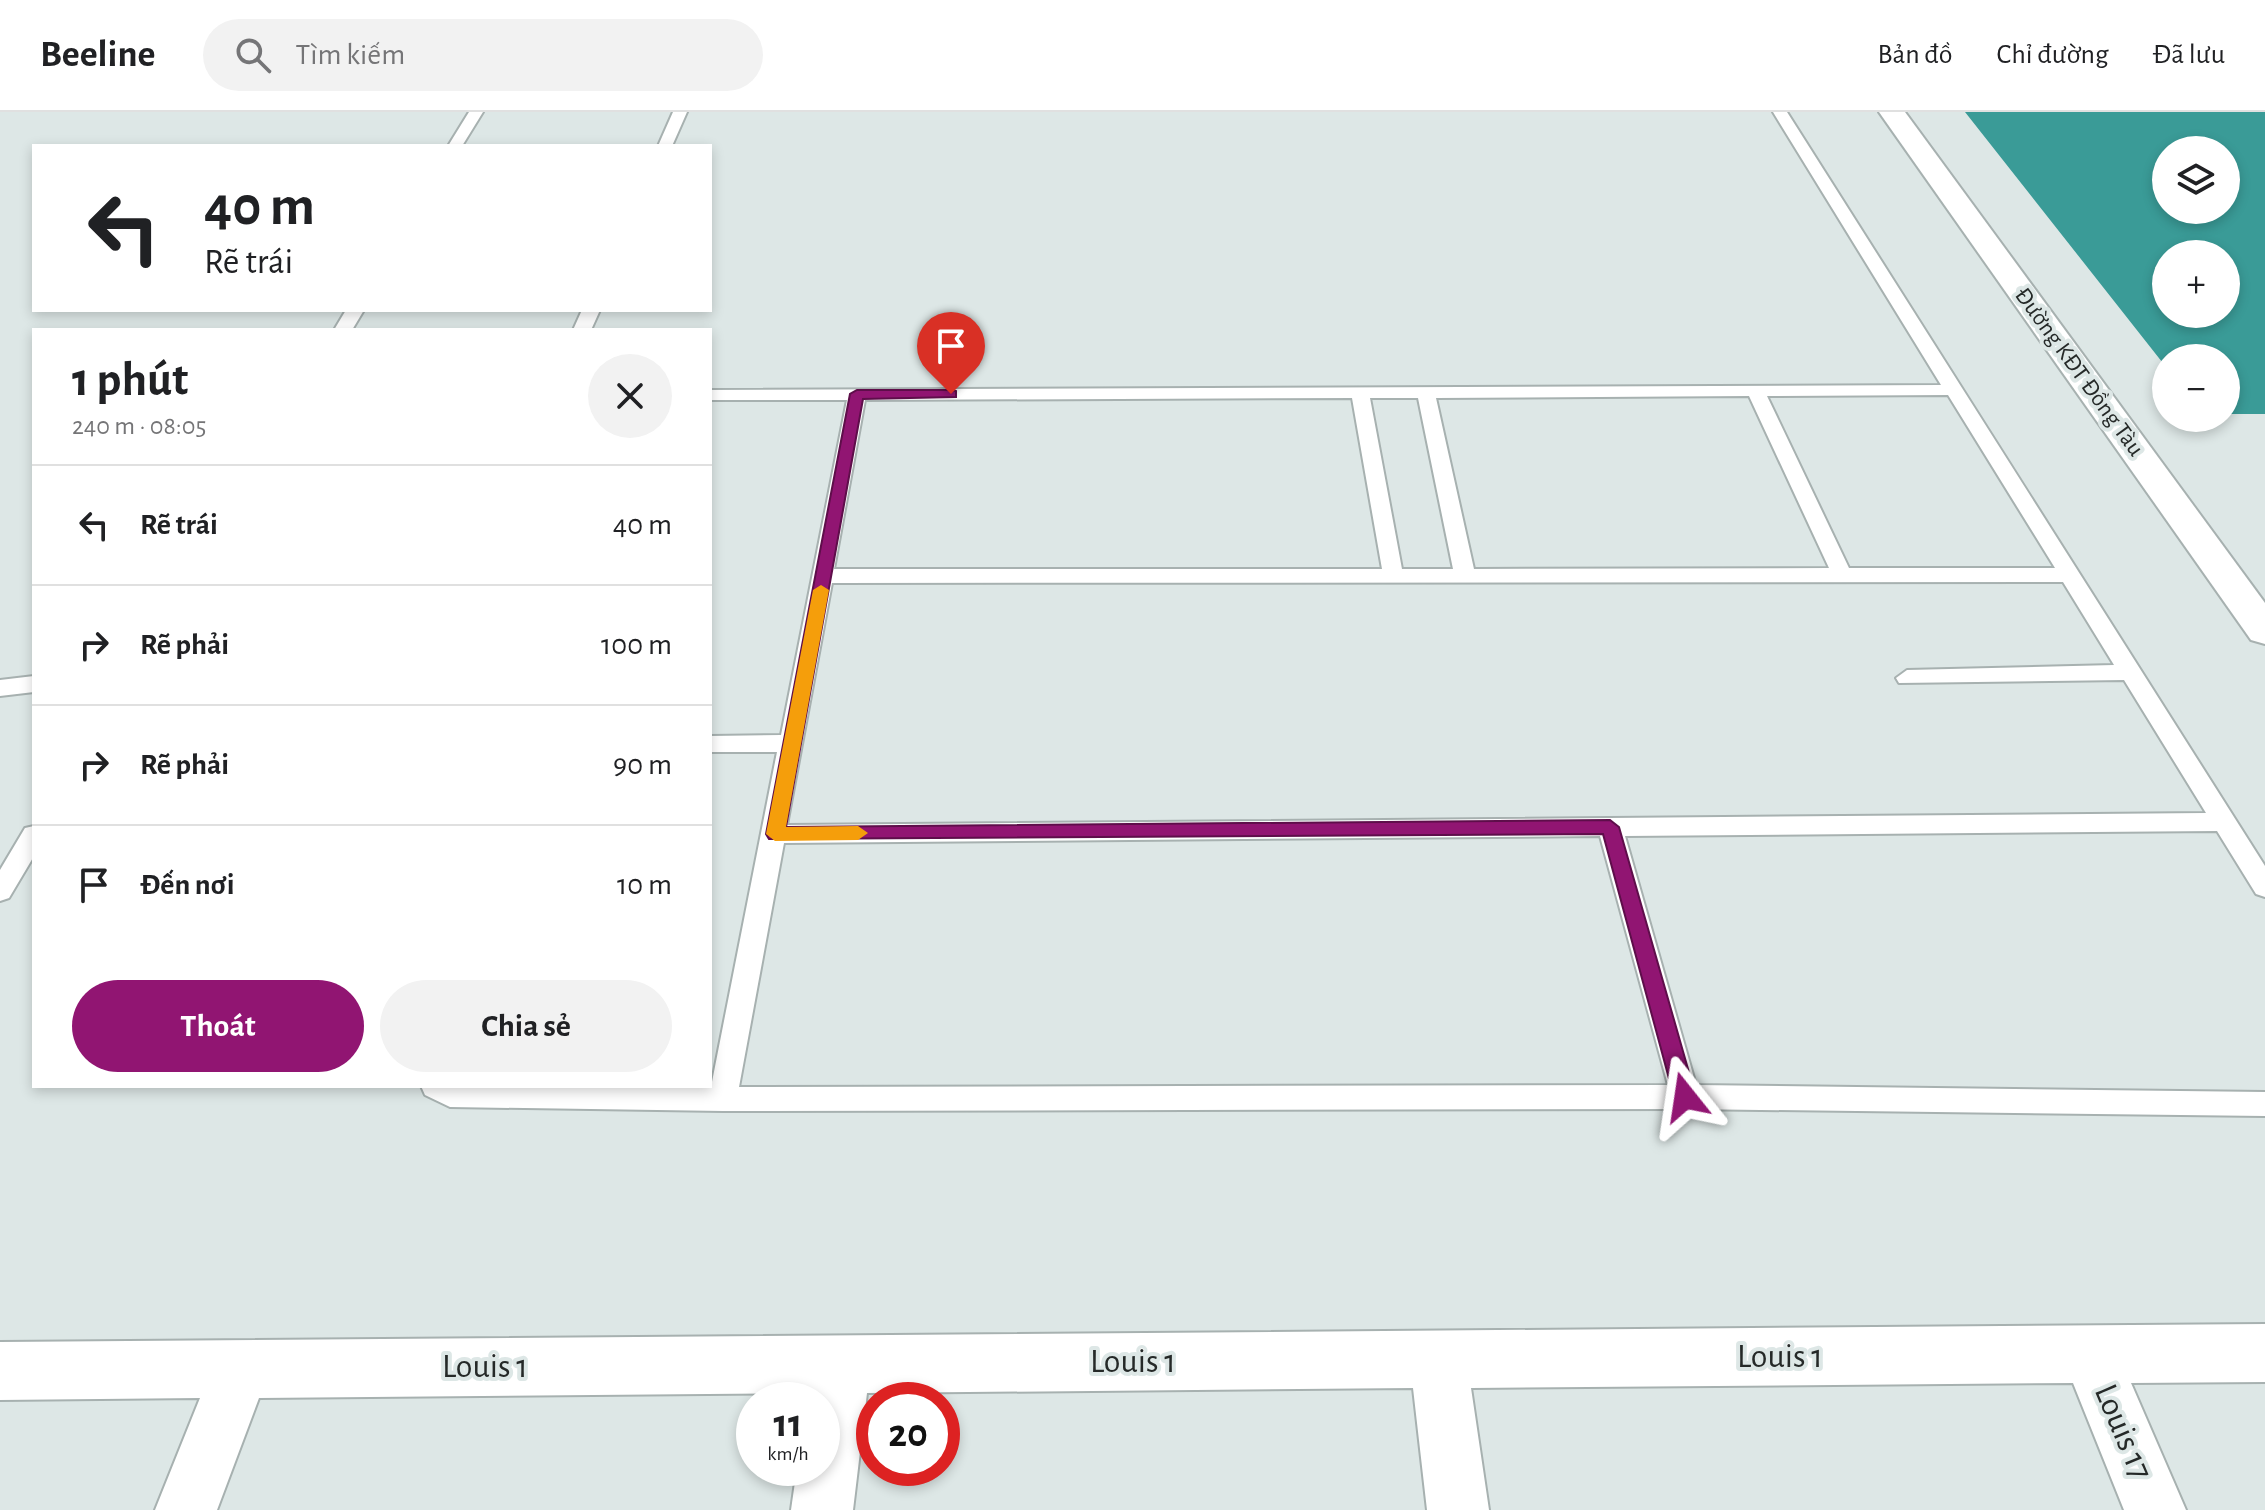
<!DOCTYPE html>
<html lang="vi">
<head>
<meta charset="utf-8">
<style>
	body { margin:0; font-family:"Alegreya Sans",sans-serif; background:#f2f2f2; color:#202124; height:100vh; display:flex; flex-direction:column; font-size:30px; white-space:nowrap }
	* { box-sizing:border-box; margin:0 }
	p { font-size:26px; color:#757577 }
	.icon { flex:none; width:44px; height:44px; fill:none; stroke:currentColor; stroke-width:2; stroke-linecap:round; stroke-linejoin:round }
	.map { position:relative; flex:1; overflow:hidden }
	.sheet { position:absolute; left:32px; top:216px; width:680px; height:760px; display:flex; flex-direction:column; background:#fff; border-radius:0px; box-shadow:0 4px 12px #0003 }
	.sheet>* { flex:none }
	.banner { position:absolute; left:32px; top:32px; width:680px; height:168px; border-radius:0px; box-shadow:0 4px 12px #0003; background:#fff; color:#202124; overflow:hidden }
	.tools { position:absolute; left:2152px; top:24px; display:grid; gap:16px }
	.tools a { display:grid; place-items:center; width:88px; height:88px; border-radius:50%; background:#fff; box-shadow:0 4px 12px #0003; font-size:40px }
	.speed { position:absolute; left:736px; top:1270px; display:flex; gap:16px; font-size:40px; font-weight:700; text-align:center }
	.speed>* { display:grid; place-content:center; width:104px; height:104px; border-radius:50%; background:#fff; box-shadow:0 4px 12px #0003; line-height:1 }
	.speed small { font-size:20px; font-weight:400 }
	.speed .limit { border:12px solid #d22; background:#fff; color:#111 }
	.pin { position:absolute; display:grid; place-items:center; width:68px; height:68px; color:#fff; margin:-82px -34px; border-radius:50% 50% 50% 0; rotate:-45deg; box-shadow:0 0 8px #0007 }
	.pin .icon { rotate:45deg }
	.me { position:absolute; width:88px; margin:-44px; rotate:345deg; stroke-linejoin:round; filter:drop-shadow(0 0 6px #0008) }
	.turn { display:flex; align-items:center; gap:28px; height:168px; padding:0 40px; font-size:36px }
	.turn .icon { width:104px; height:104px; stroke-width:2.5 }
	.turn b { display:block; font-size:56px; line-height:68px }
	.round { display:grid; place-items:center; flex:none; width:84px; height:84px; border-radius:42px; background:#f2f2f2 }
	.summary { display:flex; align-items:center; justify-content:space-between; height:136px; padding:0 40px }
	h1 { font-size:48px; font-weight:700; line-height:60px }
	.primary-button { display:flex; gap:16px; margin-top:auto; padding:16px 40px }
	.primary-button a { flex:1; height:92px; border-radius:48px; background:#911572; color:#fff; font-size:32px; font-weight:700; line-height:92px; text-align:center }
	.primary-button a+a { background:#f2f2f2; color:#202124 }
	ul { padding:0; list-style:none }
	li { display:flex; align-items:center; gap:24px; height:120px; padding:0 40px; border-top:2px solid #e0e0e0 }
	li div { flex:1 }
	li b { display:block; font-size:30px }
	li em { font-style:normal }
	header { display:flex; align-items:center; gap:48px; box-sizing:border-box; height:112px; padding:0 40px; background:#fff; border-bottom:2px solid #e0e0e0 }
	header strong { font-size:38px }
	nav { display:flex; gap:44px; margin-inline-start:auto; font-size:28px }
	.search { width:560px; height:72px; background:#f2f2f2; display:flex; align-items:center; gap:20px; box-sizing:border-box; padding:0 28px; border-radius:44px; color:#757577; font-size:30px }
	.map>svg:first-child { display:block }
	.water { fill:#3a9b97; fill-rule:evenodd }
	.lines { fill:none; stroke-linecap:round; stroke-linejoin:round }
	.service-casing { stroke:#a7b1b0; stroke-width:4 }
	.minor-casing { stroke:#a7b1b0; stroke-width:4 }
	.secondary-casing { stroke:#a7b1b0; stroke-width:4 }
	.service { fill:#fff; fill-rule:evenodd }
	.minor { fill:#fff; fill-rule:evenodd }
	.secondary { fill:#fff; fill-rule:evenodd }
	.route { fill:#911572; stroke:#5e0e4a; stroke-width:2 }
	.slow { fill:#f59e0b }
	.labels { text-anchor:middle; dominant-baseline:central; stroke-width:8; stroke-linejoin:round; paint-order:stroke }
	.far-street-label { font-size:24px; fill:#252928; stroke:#dde7e6 }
	.near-street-label { font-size:34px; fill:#252928; stroke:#dde7e6 }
</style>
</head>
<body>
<header>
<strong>Beeline</strong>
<div class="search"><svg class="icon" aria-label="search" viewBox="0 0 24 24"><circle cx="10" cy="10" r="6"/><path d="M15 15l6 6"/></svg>Tìm kiếm</div>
<nav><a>Bản đồ</a><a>Chỉ đường</a><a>Đã lưu</a></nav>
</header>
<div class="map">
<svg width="2265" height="1398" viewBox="0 0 2265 1398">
	<rect width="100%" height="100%" fill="#dde7e6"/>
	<path class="water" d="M1965,0H2265V302H2226V246H2166V255ZM2166,38H2226V98H2166ZM2166,142H2226V202H2166Z"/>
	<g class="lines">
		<defs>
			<path id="service" d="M469,0H483L462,34H448Z
				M673,0H687L672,34H658Z
				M1773,0H1787L2265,754V785L2256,782L2217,719L1625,724L1696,973L2265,980V1004L1685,997L723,999L450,995L425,983L421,974L711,975L777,640H710V624L781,623L847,288H710V278L1941,273ZM1948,283L2055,456H1849L1767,284ZM1749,284L1829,456L1474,457L1436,286ZM1352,286L1382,457H834L865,288ZM1370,286H1418L1453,457H1402ZM2063,470L2114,553L1907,558L1896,566L1899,571L2124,568L2206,701L787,713L832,471ZM1600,724L1668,973L739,975L784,731Z
				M346,198H364L352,218H334Z
				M582,198H600L591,218H573Z
				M34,564V580L0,584V568Z
				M34,714V744L9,786L0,789V758L25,716Z"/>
			<path id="minor" d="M2265,1212V1270L2131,1271L2186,1398H2124L2073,1271L1471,1276L1489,1398H1427L1413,1276L867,1281L853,1398H791L797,1356H822V1288H808L809,1281L259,1286L217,1398H155L200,1286L0,1288V1230Z"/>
			<path id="secondary" d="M1879,0H1905L2265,491V532L2251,528Z"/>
		</defs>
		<use href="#service" class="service-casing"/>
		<use href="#minor" class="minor-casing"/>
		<use href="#secondary" class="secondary-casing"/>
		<use href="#service" class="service"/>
		<use href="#minor" class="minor"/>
		<use href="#secondary" class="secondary"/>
	</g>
	<path class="route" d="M951,278L956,279V285L863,287L786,715L1610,708L1619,715L1696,985L1692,991H1678L1674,985L1603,722L769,727L766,722L850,282L857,278Z"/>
	<path class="slow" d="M821,473L829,478L786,715L858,714L868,721L858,728L775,729L766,722L813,478Z"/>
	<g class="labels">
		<g class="far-street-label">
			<text transform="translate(2079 260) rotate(54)">Đường KĐT Đồng Tàu</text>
		</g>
		<g class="near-street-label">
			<text x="1780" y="1245">Louis 1</text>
			<text x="1133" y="1250">Louis 1</text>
			<text x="485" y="1255">Louis 1</text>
			<text transform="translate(2123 1320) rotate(67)">Louis 17</text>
		</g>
	</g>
</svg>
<div class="tools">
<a><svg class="icon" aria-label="layers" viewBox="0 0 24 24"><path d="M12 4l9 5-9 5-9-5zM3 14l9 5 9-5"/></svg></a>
<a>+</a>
<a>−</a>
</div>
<div class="speed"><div>11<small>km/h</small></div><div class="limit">20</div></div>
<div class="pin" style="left:951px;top:282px;background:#d93025"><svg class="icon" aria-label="arrive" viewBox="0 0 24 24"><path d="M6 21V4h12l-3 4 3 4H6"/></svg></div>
<svg class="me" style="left:1685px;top:985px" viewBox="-20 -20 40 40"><path d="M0-17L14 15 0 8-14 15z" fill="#911572" stroke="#fff" stroke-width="4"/></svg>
<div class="banner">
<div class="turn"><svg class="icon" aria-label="left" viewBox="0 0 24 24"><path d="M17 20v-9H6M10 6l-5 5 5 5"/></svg><div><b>40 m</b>Rẽ trái</div></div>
</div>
<section class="sheet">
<div class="summary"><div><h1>1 phút</h1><p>240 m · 08:05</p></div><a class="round"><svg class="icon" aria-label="close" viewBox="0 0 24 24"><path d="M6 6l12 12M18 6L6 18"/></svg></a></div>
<ul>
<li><svg class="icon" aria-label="left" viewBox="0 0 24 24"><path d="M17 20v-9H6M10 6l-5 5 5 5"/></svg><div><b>Rẽ trái</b></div><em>40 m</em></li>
<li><svg class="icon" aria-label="right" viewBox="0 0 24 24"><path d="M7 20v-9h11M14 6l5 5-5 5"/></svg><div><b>Rẽ phải</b></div><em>100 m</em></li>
<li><svg class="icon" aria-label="right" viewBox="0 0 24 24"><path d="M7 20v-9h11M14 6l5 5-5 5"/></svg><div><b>Rẽ phải</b></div><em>90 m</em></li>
<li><svg class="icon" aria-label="arrive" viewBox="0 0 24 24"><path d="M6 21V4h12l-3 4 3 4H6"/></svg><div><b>Đến nơi</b></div><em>10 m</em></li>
</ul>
<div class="primary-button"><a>Thoát</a><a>Chia sẻ</a></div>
</section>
</div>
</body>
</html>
